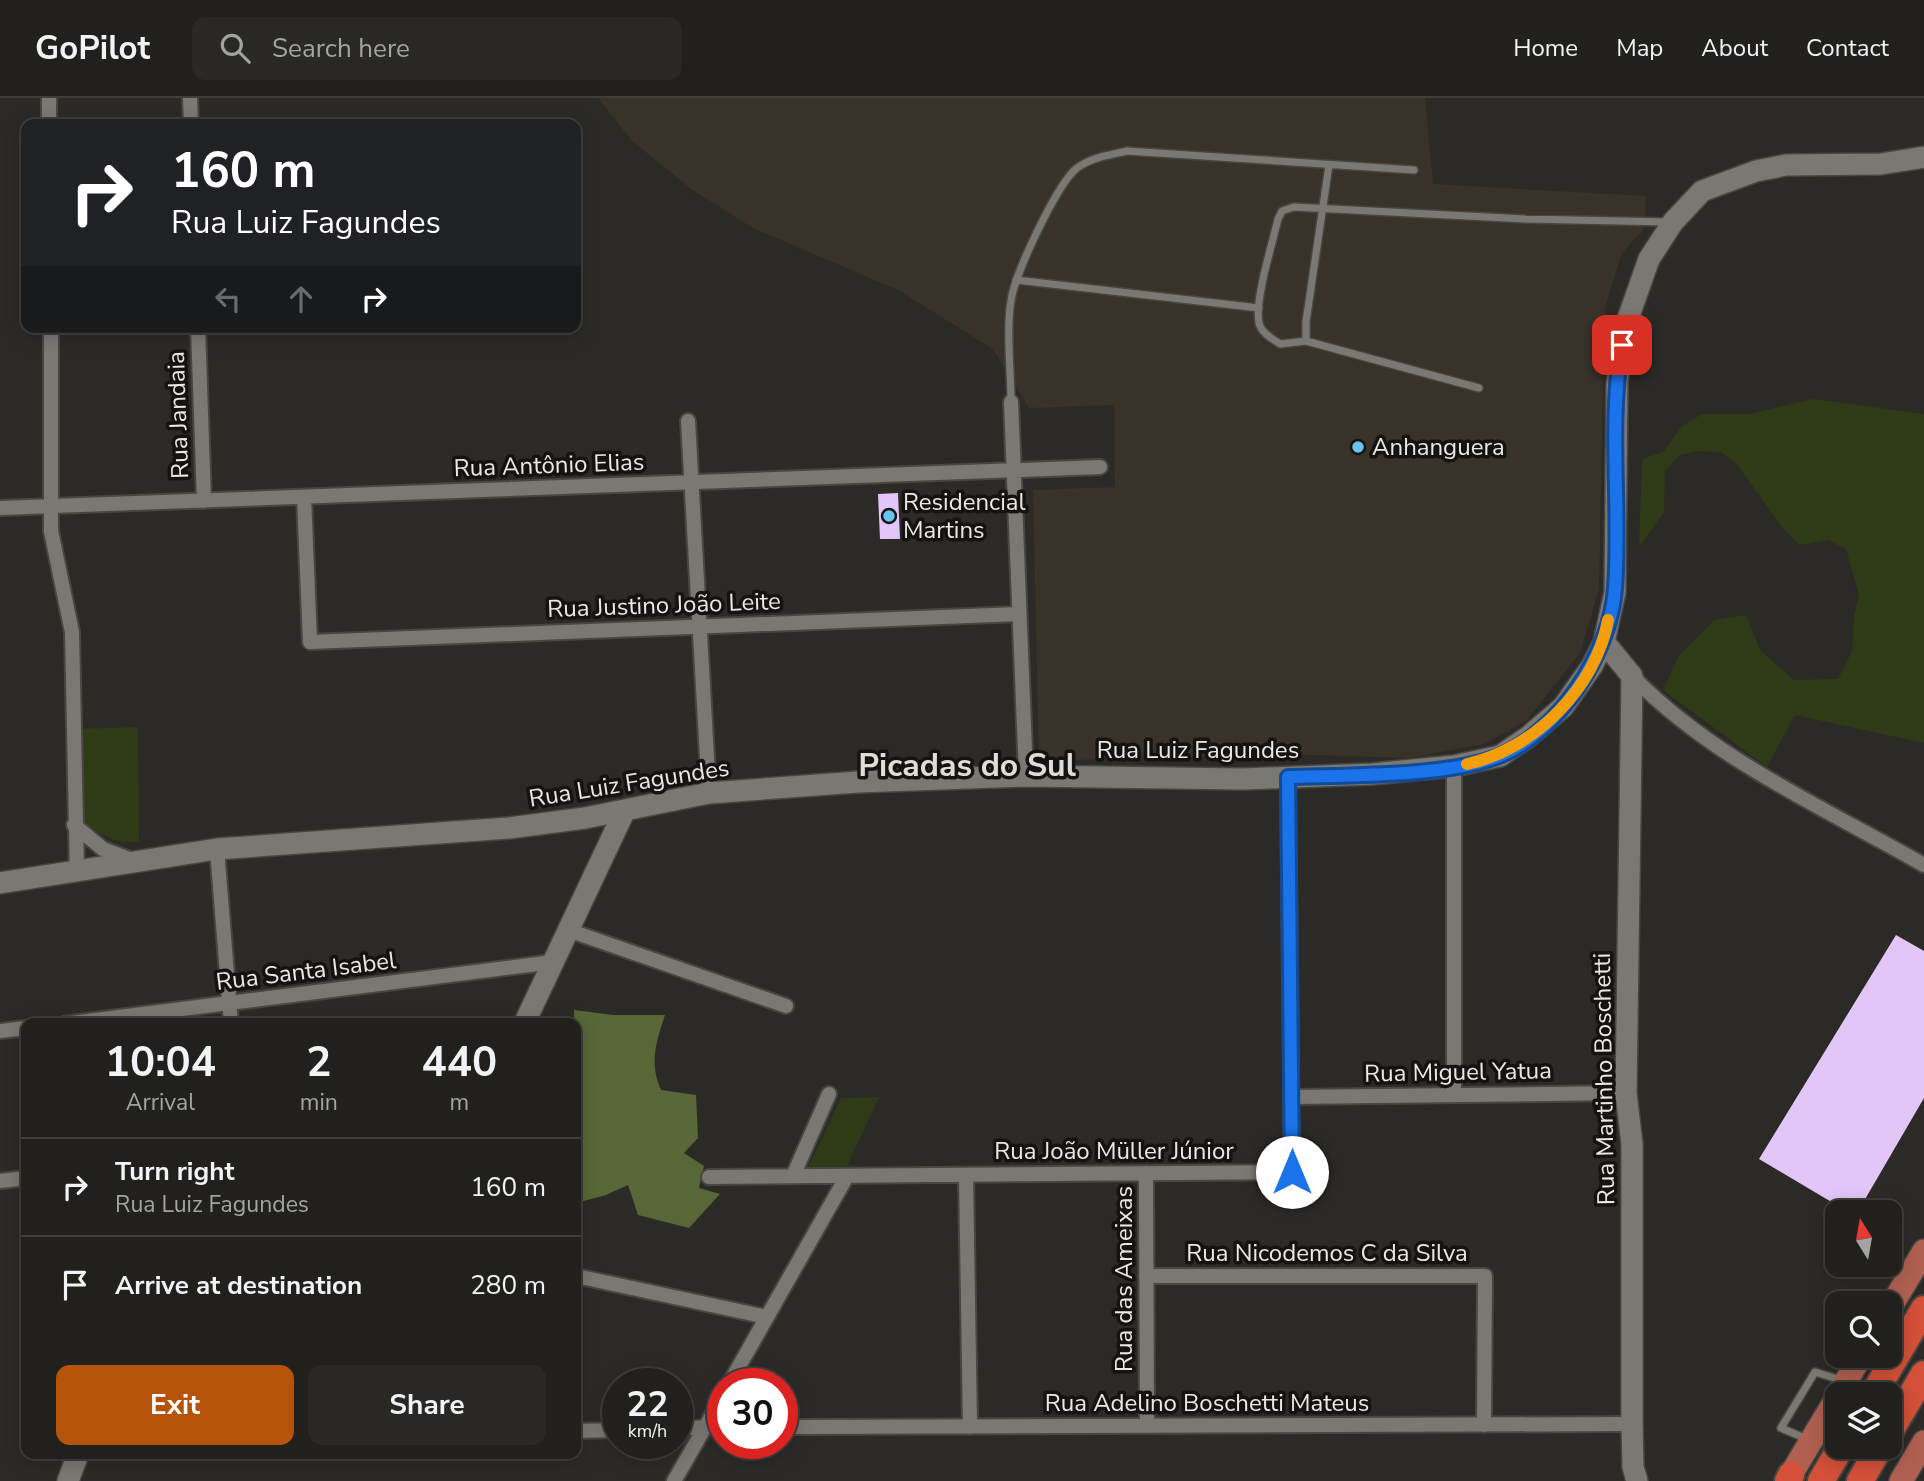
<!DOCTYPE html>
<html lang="en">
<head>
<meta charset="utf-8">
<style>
	body { margin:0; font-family:"Nunito Sans",sans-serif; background:#292825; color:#f1f3f6; height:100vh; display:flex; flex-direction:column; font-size:26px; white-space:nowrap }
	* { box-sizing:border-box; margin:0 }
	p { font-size:23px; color:#a2a3a3 }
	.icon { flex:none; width:38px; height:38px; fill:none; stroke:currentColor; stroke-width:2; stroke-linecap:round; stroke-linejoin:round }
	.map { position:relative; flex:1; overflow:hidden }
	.panel { position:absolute; left:21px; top:920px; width:560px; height:441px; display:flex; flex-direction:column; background:#21201c; border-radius:14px; box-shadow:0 4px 18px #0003,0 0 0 2px #3e3e3b }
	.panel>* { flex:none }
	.hud { position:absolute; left:21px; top:21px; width:560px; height:214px; border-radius:14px; box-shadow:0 4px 18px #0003,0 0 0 2px #3e3e3b; background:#202124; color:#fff; overflow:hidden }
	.needle { width:46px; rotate:349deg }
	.tools { position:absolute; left:1825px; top:1102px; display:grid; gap:14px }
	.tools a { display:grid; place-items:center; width:77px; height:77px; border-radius:14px; background:#21201c; box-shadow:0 4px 18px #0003,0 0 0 2px #3e3e3b; font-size:35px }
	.speed { position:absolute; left:602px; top:1270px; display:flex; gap:14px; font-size:35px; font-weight:700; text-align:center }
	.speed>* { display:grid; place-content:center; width:91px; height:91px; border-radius:50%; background:#21201c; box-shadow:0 4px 18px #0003,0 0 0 2px #3e3e3b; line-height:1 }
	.speed small { font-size:18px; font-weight:400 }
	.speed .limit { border:10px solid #d22; background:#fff; color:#111 }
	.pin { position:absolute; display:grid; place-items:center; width:60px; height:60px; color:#fff; margin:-30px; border-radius:14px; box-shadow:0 4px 10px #0006 }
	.me { position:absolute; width:77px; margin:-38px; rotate:0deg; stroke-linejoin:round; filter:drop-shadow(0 0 5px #0008) }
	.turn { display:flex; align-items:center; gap:24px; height:147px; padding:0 35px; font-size:32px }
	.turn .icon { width:91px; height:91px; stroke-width:2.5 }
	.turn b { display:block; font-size:49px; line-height:60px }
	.lanes { display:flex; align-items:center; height:66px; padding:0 35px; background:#0003; justify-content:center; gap:35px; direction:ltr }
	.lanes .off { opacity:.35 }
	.eta { display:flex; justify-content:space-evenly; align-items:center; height:119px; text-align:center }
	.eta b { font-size:42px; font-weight:700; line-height:49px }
	.cta { display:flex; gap:14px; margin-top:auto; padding:14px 35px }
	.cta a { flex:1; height:80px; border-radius:14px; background:#b45309; color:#fff; font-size:28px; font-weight:700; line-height:80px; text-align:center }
	.cta a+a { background:#292825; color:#f1f3f6 }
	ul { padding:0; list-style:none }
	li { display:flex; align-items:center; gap:21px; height:98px; padding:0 35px; border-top:2px solid #3e3e3b }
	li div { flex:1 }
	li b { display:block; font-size:26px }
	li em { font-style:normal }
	header { display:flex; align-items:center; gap:42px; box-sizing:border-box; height:98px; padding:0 35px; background:#21201c; border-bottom:2px solid #3e3e3b }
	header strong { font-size:33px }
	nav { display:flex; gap:38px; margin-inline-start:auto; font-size:24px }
	.search { width:490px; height:63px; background:#292825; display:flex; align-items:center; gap:18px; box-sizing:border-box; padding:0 24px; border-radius:14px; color:#a2a3a3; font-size:26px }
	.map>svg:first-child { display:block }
	.built { fill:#383229 }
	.green { fill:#2f3b16 }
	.forest { fill:#576738 }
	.building { fill:#e1c6f7 }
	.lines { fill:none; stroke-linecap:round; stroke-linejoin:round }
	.lane-casing { stroke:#484642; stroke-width:10 }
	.street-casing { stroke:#484642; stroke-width:18 }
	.secondary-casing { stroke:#484642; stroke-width:24 }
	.primary-casing { stroke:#484642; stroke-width:26 }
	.highway-casing { stroke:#484642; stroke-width:30 }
	.lane { stroke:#7b7874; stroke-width:7 }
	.street { stroke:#7b7874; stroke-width:14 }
	.secondary { stroke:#7b7874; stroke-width:21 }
	.primary { stroke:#b06051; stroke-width:23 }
	.highway { stroke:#d45039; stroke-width:26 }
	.route-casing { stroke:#114b97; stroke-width:18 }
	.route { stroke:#1a73e8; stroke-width:12 }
	.slow { stroke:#f59e0b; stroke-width:12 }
	.poi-dot { fill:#69c4f0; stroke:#141311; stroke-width:2.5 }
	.labels { text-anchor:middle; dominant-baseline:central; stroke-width:7; stroke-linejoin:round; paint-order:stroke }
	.street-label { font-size:24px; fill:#e9e8e5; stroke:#141311 }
	.poi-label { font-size:24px; fill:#e9e8e5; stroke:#141311; text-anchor:start }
	.district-label { font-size:32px; font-weight:bold; fill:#e0ddd8; stroke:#141311 }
</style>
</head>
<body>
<header>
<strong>GoPilot</strong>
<div class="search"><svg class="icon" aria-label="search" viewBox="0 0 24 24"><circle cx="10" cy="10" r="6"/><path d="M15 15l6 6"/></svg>Search here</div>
<nav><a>Home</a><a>Map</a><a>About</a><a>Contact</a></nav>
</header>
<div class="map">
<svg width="1924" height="1383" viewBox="0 0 1924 1383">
	<rect width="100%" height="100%" fill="#2c2a26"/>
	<path class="built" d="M598,0H1425L1433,86L1646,98L1644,131L1622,155L1605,209L1599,491L1580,555L1526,623L1484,646L1408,660L1279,656L1039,663L1033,392L1115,389L1114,307L1029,310L993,251L898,192L753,130L691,91L632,43Z"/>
	<path class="green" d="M1813,301L1924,316V645L1795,617L1767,669L1663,592L1679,558L1714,522L1746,517L1760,552L1794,582L1838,581L1852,553L1854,518L1859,497L1846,451L1828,442L1800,447L1781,428L1736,365L1721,354L1698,353L1679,357L1665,373L1664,414L1639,449L1642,361L1663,354L1682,328L1702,316H1749Z
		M138,629L139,743C116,749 96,733 78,720L80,631Z
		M879,999L847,1068L808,1069L841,1000Z"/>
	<path class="forest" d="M574,912L613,917H665C656,944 649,965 661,992L696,997L698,1040L684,1055L704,1068L699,1090L720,1096L689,1130L638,1117L628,1087L606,1097L576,1105Z"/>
	<path class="building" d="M898,395L900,441H880L878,396Z
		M1896,837L1924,853V1000L1857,1115H1850L1759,1061Z"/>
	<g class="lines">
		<defs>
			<path id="lane" d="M1329,67L1306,224V243L1479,290
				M1016,182L1259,210
				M1306,243L1280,246C1273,241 1263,236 1260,228C1252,209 1273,144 1278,121L1282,113L1294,109L1525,121L1668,124
				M1011,304C1011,274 1006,231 1011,203C1014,177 1057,86 1077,70C1092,59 1110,57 1127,53L1414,72
				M1807,1341L1781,1330L1815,1274L1841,1282"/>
			<path id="street" d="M49,0V26
				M190,0L191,26
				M51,229V433L72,534L77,775
				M198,229L204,403
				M1011,304L1026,678
				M688,323L709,695
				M304,399L310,544L1019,516
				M0,410L1100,369
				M1632,578C1714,662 1823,709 1924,767
				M1454,668V997
				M74,727L103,751L132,762
				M217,751L231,926
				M568,832L786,908
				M64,926L553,864
				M0,933L26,930
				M1292,999L1626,995
				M1146,1075L1147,1328
				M966,1077L970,1329
				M793,1078L829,996
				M709,1079L1292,1074L1288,679
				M0,1083L26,1080
				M576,1178L767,1219
				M1146,1178H1485L1484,1327
				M729,1286L847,1078
				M782,1329L1632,1326
				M677,1330L723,1329
				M576,1333L618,1332
				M674,1383L723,1298"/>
			<path id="secondary" d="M1604,544L1632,578L1626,995L1632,1046V1326L1633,1369L1637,1383
				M0,785L217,751L509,730L585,720L709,695L858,684L1026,678L1243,681L1372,676L1454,668L1500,658L1528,639L1563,609L1592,568L1604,544L1615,494L1617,285L1624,232L1649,161L1673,124L1702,93L1756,73L1786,67L1881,66L1924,59
				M524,926L625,712
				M68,1383L78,1356"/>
			<path id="primary" d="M1890,1210L1924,1153
				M1838,1297L1861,1258
				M1787,1383L1838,1298
				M1901,1383L1924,1344"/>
			<path id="highway" d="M1873,1297L1924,1211
				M1890,1333L1924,1276
				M1788,1383L1791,1377
				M1821,1383L1841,1349
				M1860,1383L1880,1349"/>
		</defs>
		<use href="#lane" class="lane-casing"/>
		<use href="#street" class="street-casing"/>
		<use href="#secondary" class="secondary-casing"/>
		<use href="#primary" class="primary-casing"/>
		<use href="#highway" class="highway-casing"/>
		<use href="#lane" class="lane"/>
		<use href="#street" class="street"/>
		<use href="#secondary" class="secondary"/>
		<use href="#primary" class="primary"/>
		<use href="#highway" class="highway"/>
	</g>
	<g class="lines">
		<defs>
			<path id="route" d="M1292,1074L1288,679C1345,677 1447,679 1499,658C1560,633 1610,555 1615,491C1621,410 1608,327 1622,247"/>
		</defs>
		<use href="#route" class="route-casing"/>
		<use href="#route" class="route"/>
		<path class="slow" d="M1467,666C1534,652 1596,589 1608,522"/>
	</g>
	<g class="poi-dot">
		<circle cx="1358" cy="349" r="7"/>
		<circle cx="889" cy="418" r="7"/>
	</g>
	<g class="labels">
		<g class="street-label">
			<text transform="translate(178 317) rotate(-92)">Rua Jandaia</text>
			<text transform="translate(549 367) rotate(-2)">Rua Antônio Elias</text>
			<text transform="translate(664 507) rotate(-2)">Rua Justino João Leite</text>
			<text x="1198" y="652">Rua Luiz Fagundes</text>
			<text transform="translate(629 685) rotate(-9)">Rua Luiz Fagundes</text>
			<text transform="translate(306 873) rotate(-7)">Rua Santa Isabel</text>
			<text transform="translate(1458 974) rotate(-1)">Rua Miguel Yatua</text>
			<text transform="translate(1604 981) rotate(-91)">Rua Martinho Boschetti</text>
			<text x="1114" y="1053">Rua João Müller Júnior</text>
			<text x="1327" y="1155">Rua Nicodemos C da Silva</text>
			<text transform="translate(1124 1181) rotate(-90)">Rua das Ameixas</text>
			<text x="1207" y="1305">Rua Adelino Boschetti Mateus</text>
		</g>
		<g class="poi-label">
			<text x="1372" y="349">Anhanguera</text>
			<text x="903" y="404">Residencial<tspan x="903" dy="28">Martins</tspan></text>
		</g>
		<g class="district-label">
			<text x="967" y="667">Picadas do Sul</text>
		</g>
	</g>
</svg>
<div class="tools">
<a><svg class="needle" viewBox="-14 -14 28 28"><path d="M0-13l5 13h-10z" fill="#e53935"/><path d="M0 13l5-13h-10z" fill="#a2a3a3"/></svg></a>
<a><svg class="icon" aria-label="search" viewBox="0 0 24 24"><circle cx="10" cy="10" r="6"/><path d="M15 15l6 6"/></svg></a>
<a><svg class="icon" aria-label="layers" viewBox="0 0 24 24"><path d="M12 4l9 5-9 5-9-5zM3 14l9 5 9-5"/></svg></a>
</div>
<div class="speed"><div>22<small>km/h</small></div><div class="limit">30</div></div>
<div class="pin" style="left:1622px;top:247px;background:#d93025"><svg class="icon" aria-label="arrive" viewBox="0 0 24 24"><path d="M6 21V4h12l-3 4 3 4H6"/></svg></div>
<svg class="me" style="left:1292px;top:1074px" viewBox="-20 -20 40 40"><circle r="19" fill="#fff"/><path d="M0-13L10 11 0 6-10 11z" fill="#1a73e8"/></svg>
<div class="hud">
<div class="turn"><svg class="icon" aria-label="right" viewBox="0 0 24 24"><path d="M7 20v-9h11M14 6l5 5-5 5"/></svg><div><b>160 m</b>Rua Luiz Fagundes</div></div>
<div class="lanes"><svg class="icon off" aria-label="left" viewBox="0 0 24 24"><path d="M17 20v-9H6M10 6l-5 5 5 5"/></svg><svg class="icon off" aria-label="ahead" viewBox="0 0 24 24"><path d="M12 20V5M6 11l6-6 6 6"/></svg><svg class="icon" aria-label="right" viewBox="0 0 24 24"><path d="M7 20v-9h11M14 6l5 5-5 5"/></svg></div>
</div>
<section class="panel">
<div class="eta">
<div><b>10:04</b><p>Arrival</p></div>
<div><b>2</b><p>min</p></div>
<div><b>440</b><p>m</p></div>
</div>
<ul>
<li><svg class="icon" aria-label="right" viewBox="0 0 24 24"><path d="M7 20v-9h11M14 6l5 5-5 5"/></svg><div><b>Turn right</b><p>Rua Luiz Fagundes</p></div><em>160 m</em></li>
<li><svg class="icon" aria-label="arrive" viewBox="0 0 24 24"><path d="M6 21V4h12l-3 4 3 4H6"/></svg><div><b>Arrive at destination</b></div><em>280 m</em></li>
</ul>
<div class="cta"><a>Exit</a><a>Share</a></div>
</section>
</div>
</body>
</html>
